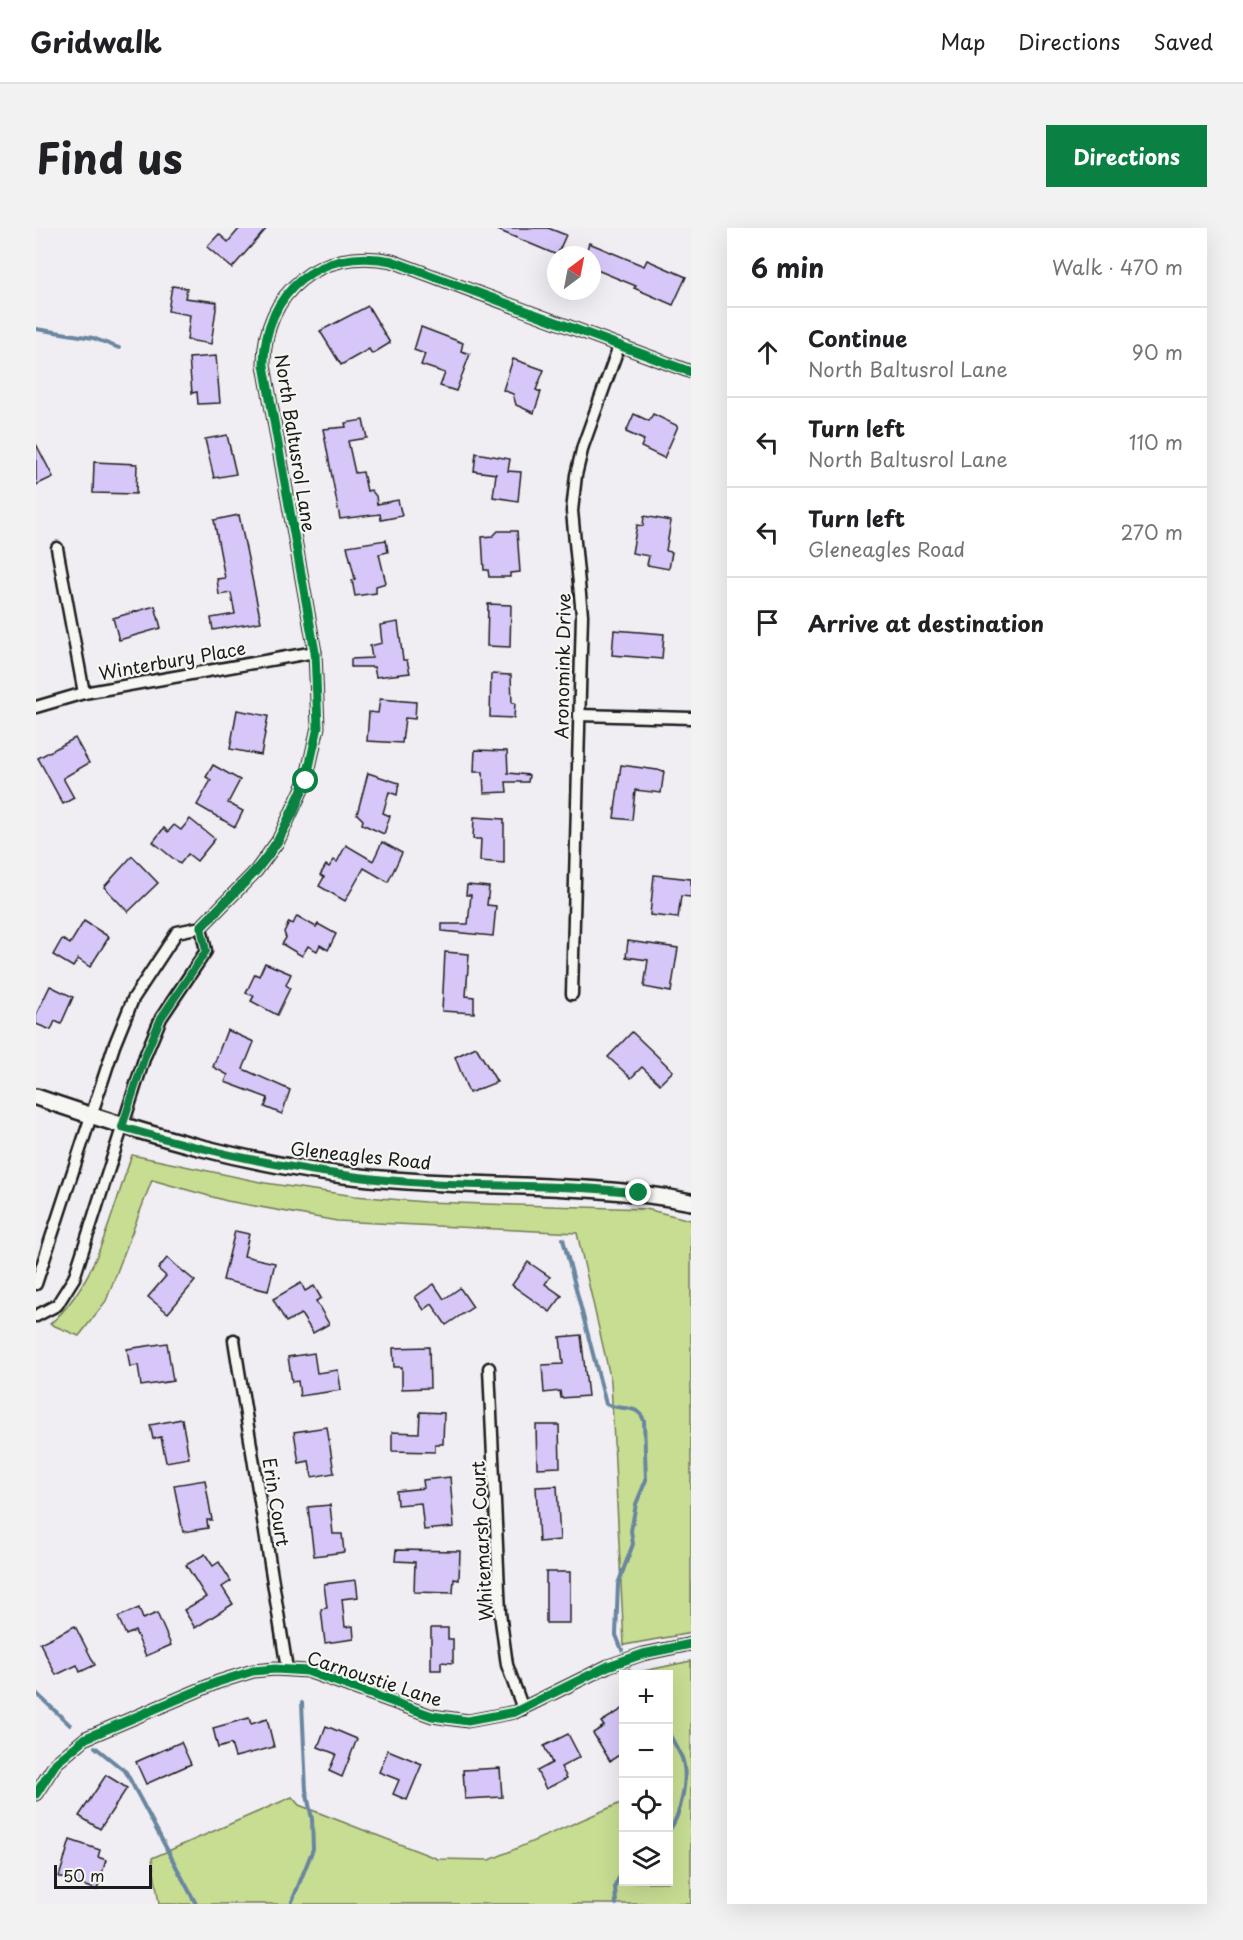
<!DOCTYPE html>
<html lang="en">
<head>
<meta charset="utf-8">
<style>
	:root { --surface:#fff; --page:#f2f2f2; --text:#202124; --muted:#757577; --line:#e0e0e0; --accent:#0b8043 }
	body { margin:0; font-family:"Playpen Sans",sans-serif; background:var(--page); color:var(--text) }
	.controls { position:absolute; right:18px; bottom:18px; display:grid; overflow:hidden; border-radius:0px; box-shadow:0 6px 24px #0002 }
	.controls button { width:54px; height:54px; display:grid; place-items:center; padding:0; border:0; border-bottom:2px solid var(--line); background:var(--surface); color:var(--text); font:30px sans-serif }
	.compass { position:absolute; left:511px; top:18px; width:54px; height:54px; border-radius:50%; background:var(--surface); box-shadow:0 6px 24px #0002; rotate:32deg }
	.scale { position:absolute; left:18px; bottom:15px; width:98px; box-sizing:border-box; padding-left:6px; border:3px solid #1c1c1c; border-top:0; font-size:16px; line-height:21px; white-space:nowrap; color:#1c1c1c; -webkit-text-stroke:4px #f6f6f2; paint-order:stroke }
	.stop { position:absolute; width:18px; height:18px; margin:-14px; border:4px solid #0b8043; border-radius:50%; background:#fff }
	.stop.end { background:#0b8043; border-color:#fff; box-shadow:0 2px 6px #0008 }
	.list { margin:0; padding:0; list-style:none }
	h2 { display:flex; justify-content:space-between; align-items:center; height:78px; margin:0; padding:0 24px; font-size:26px }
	h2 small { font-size:20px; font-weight:400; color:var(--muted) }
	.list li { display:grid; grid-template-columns:39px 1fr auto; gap:18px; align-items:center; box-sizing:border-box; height:90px; padding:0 24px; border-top:2px solid var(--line) }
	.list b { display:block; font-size:22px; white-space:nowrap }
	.list p { margin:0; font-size:20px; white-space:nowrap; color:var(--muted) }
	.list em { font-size:20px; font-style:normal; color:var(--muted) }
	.icon { flex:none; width:33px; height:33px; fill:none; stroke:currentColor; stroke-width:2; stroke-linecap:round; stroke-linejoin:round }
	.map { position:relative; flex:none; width:655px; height:1676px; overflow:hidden; border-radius:0px }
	header { display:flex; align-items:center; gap:36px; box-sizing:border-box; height:84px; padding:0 30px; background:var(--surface); border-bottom:2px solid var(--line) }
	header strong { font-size:28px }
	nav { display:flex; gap:33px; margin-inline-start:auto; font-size:21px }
	.intro { display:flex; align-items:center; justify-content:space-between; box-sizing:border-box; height:144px; padding:0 36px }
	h1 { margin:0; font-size:42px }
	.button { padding:15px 27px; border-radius:0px; background:var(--accent); color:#fff; font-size:21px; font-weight:700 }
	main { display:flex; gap:36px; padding:0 36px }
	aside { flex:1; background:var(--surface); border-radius:0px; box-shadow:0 6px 24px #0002 }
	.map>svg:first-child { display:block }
	.green { fill:#c7dd92; stroke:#727c57; stroke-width:1.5 }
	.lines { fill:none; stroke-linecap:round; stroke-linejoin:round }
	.stream { stroke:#6986a0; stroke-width:4 }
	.building { fill:#d6c7f8; stroke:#1c1c1c; stroke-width:1.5 }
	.street-casing { stroke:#1c1c1c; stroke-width:15 }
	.secondary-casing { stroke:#1c1c1c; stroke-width:20 }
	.street { stroke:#f6f6f2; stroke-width:10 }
	.secondary { stroke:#f6f6f2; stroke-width:15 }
	.cycleway-casing { stroke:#f6f6f2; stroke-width:13 }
	.cycleway { stroke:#00873e; stroke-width:9 }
	.route { stroke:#0b8043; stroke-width:8 }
	.labels { text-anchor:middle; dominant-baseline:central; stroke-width:4.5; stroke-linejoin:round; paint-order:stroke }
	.street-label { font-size:18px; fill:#1c1c1c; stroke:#f6f6f2 }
</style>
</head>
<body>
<header>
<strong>Gridwalk</strong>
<nav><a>Map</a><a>Directions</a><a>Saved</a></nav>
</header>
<div class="intro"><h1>Find us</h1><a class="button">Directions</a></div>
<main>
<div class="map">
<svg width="655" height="1676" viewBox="0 0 655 1676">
	<rect width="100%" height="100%" fill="#f0edf3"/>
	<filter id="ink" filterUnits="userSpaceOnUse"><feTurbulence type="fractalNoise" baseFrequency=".0167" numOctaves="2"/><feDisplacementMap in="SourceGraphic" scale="12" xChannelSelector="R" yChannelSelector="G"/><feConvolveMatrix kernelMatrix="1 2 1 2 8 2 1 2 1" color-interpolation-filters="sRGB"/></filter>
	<g filter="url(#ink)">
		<g class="green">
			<path d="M96,927l133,28 90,13 70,6 221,7 45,11v413l-67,12 -13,-264 -34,-148 -240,-12 -110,-20 -75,-21 -46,121 -27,35 -29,-12c48,-42 61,-111 82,-169z"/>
			<polygon points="655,1433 655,1676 123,1676 116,1630 256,1569 263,1577 402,1631 454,1632 587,1574 588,1654 632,1654 632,1446 594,1446"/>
		</g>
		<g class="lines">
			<g class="stream">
				<polyline points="0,101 57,110 83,120"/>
				<path d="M527,1011l43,165c13,7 33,-1 38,17l2,59 -10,24 -5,27 2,13 -15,40 -2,51 6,15"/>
				<polyline points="593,1442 595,1446"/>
				<polyline points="0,1465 34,1497"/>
				<path d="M632,1504c5,9 10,17 14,26 7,20 -1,58 -14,74"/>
				<polyline points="59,1519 90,1544 160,1676"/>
				<polyline points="255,1676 277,1621 276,1591 270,1562 266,1475"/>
				<polyline points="580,1676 579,1658 588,1640"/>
			</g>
		</g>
		<g class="building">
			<polygon points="204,0 231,0 196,40 171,19 183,6 192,14"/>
			<polygon points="457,0 512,0 530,7 521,27"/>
			<polygon points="553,15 608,38 611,32 650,49 637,77 598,60 600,58 556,40 556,27 549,27"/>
			<polygon points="136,58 151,60 149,70 181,74 175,116 151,112 154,87 132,83"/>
			<polygon points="332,78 354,115 336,126 333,121 305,137 284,103"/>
			<polygon points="385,99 427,115 425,123 434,126 420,163 404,158 409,145 385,137 389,126 378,122"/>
			<polygon points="180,128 184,175 162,176 161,164 156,165 153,130"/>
			<polygon points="477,131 508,142 500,162 505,164 498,185 480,177 477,166 467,162"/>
			<polygon points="598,186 613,193 617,186 642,198 628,230 605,219 608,212 590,204"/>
			<polygon points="327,192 331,210 312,213 319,245 327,244 331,263 335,262 340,268 341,276 362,272 366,288 345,292 344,286 304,291 287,201 310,199 309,195"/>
			<polygon points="191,207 200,246 178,250 169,211"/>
			<polygon points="0,216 17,249 0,257"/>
			<polygon points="440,225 474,231 472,243 485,244 482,273 457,269 460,246 438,243"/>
			<polygon points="58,234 101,236 100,266 57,265"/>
			<polygon points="203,287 225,394 177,402 175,390 199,386 195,365 183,367 181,351 189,350 178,292"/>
			<polygon points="608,288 635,293 630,323 636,324 633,341 611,337 613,328 596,325 601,297 607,298"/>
			<polygon points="462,303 481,303 484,344 474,345 474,349 453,349 452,342 448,342 446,309 457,308"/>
			<polygon points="350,312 352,324 343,326 350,355 340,358 340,365 319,368 316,352 319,351 311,318"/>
			<polygon points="452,376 475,377 474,419 451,418"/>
			<polygon points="119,378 125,400 83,412 77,390"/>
			<polygon points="362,394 367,432 371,432 374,445 340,449 338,439 315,439 315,431 336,430 334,418 346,415 344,397"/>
			<polygon points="578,402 628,406 626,431 576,427"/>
			<polygon points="455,446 475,447 476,475 479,475 478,490 454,489"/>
			<polygon points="344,471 380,474 379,491 369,490 366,515 331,513 333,484 342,485"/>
			<polygon points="201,482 232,488 225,527 194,521"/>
			<polygon points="39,510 53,535 27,550 38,570 27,576 2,530"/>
			<polygon points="439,522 471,523 472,545 493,547 492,554 470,554 471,564 448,565 447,544 438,544"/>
			<polygon points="177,537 204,552 192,575 207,583 199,599 161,577 175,552 170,549"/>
			<polygon points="585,537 628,543 625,565 599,562 596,592 578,590"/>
			<polygon points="332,545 363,555 361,567 353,564 347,585 354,588 348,606 326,596 327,592 321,586"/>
			<polygon points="438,589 468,591 468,635 444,633 445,611 437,611"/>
			<polygon points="154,591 179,611 161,633 152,626 144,636 117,614 128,600 132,604 138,597 145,602"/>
			<polygon points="346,614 366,625 352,654 328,640 309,673 283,658 288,649 284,647 290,637 293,639 298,632 301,634 310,617 337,633"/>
			<polygon points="96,628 122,655 92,684 68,659"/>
			<polygon points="618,647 655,651 655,669 645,668 642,690 614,687"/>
			<polygon points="431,657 453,659 451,677 460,678 457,708 406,703 406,696 432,696 435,667 430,667"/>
			<polygon points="261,688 280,699 282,696 300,706 292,722 284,717 281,723 272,718 266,728 246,716 250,710 248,704 253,694 257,696"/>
			<polygon points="48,693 73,709 54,739 42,731 37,739 17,727 26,711 34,716"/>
			<polygon points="592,713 642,720 635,764 608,759 612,732 590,729"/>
			<polygon points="409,724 433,726 430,768 438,769 438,785 406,783"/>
			<polygon points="229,735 255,746 250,757 254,760 241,787 215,773 218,768 210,765 219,746 223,748"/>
			<polygon points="14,758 37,769 25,796 19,793 15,802 0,796 0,787"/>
			<polygon points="191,802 218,814 207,841 254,862 246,886 229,879 232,870 189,854 192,847 177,839"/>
			<polygon points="596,804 637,843 624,856 606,839 595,850 572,829"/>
			<polygon points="440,819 461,854 433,865 419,829"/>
			<polygon points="199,1003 213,1006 208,1028 239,1035 232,1063 187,1052"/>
			<polygon points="131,1030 159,1053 132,1085 112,1069 130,1048 122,1041"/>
			<polygon points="492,1034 514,1049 509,1056 526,1068 514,1084 476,1057"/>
			<polygon points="265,1055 269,1063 278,1058 285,1070 280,1073 293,1096 277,1105 265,1086 250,1094 237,1071"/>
			<polygon points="398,1056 408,1071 424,1060 437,1079 410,1097 396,1076 388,1082 379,1069"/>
			<polygon points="545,1107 552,1168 525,1170 524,1163 508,1165 506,1137 527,1136 524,1109"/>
			<polygon points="131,1115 137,1153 105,1158 102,1137 94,1139 91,1121"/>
			<polygon points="393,1119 394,1160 366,1161 366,1139 358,1139 357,1120"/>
			<polygon points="278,1125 281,1145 302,1142 305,1162 264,1168 262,1153 256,1154 252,1129"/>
			<polygon points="384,1184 408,1185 407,1216 399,1216 399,1224 356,1223 356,1204 383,1205"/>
			<polygon points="146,1191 153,1230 130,1234 125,1209 117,1211 114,1197"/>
			<polygon points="500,1197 523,1197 524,1239 501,1240"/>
			<polygon points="291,1199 298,1245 276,1249 273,1233 263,1235 258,1204"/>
			<polygon points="414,1249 418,1299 388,1302 385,1275 361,1277 360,1263 388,1260 387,1252"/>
			<polygon points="169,1252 176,1292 171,1292 172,1300 147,1304 138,1257"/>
			<polygon points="521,1258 524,1312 503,1314 500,1259"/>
			<polygon points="294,1277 297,1306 306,1306 308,1324 278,1328 272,1279"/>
			<polygon points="360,1322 424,1323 423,1352 418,1351 417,1365 378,1364 379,1334 359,1333"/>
			<polygon points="169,1326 177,1338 183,1334 195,1353 186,1359 197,1376 159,1400 148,1382 170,1369 150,1337"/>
			<rect x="510" y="1344" width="24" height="51"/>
			<polygon points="320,1352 322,1369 306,1371 309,1399 317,1398 318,1411 289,1415 285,1381 291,1380 288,1356"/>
			<polygon points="103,1380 107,1391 121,1385 135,1417 110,1428 99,1403 90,1407 82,1389"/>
			<polygon points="39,1398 59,1437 44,1444 41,1437 20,1447 4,1415"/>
			<polygon points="395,1400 412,1400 412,1411 417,1411 417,1435 405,1434 405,1442 395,1442"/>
			<polygon points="588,1480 588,1524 574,1533 557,1505 568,1498 565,1494"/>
			<polygon points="213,1490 215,1496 231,1491 238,1519 199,1529 195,1516 182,1520 177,1500"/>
			<polygon points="290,1498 321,1511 306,1549 293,1543 300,1526 282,1519"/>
			<polygon points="532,1506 544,1529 525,1539 531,1550 510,1561 501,1543 516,1535 508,1518"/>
			<polygon points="145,1514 155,1536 110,1556 100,1534"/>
			<polygon points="352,1522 386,1536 371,1572 357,1566 363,1552 343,1544"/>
			<polygon points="464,1540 466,1569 429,1571 427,1542"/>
			<polygon points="70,1547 91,1560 64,1601 43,1588"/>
			<polygon points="34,1612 64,1622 62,1629 70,1632 61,1662 23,1649"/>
		</g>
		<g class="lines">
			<g class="street-casing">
				<g id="street">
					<polyline points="21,320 48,465"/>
					<polyline points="0,479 48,465 279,424"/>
					<polyline points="543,487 655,490"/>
					<path d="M165,699l55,-56 22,-30 28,-60 12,-54 -3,-75 -51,-287c-1,-73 57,-119 128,-104l299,111"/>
					<polyline points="536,766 546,387 536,283 540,247 547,218 583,118"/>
					<polyline points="0,1056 78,818 97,771 141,704 165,699"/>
					<polyline points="0,1088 21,1077 38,1050 109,828 125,790 170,723 165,699"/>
					<polyline points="198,1112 251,1441"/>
					<polyline points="453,1140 464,1385 471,1437 487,1481"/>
					<polyline points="0,1566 20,1535 50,1510 182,1454 217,1443 239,1441 271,1443 396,1488 432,1493 479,1484 572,1438 607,1426 655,1416"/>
				</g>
			</g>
			<g class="secondary-casing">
				<path id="secondary" d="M0,869c110,38 218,70 334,81 107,11 215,3 321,24"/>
			</g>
			<use href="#street" class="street"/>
			<use href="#secondary" class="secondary"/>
			<g class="cycleway-casing">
				<g id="cycleway">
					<path d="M165,699l55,-56 22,-30 28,-60 12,-54 -3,-75 -51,-287c-1,-73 57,-119 128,-104l299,111"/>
					<polyline points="0,1566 20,1535 50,1510 182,1454 217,1443 239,1441 271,1443 396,1488 432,1493 479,1484 572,1438 607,1426 655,1416"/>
				</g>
			</g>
			<use href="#cycleway" class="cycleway"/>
		</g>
	</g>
	<g class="lines" filter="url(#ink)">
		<path class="route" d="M270,553l-12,32 -26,43 -67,71 5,24 -45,67 -16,38 -23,71c100,29 199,50 303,56 71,4 143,1 214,10"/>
	</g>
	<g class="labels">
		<g class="street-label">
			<text transform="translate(260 215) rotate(81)">North Baltusrol Lane</text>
			<text transform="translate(136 432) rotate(-10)">Winterbury Place</text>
			<text transform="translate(526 438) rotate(-89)">Aronomink Drive</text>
			<text transform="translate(325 927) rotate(6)">Gleneagles Road</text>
			<text transform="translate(241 1274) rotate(81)">Erin Court</text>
			<text transform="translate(445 1313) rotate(-93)">Whitemarsh Court</text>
			<text transform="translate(339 1450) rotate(18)">Carnoustie Lane</text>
		</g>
	</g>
</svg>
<div class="controls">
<button>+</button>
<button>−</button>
<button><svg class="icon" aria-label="locate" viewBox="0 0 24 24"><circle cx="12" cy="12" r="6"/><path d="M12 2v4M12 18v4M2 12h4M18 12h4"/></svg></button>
<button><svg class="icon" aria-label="layers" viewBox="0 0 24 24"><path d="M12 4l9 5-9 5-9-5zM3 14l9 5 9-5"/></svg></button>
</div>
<svg class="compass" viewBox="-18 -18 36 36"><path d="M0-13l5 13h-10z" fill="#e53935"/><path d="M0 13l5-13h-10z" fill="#757577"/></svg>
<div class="scale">50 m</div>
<div class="stop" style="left:270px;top:553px"></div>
<div class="stop end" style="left:603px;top:965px"></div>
</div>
<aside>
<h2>6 min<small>Walk · 470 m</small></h2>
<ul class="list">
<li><svg class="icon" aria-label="ahead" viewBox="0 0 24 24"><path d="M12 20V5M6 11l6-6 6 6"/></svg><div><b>Continue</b><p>North Baltusrol Lane</p></div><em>90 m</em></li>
<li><svg class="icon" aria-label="left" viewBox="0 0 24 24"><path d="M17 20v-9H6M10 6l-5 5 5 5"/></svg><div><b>Turn left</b><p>North Baltusrol Lane</p></div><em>110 m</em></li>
<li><svg class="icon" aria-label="left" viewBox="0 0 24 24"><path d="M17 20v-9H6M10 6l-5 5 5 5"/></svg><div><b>Turn left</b><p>Gleneagles Road</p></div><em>270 m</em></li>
<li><svg class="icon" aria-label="arrive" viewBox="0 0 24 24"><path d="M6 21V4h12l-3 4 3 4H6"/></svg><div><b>Arrive at destination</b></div></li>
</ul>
</aside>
</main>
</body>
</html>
